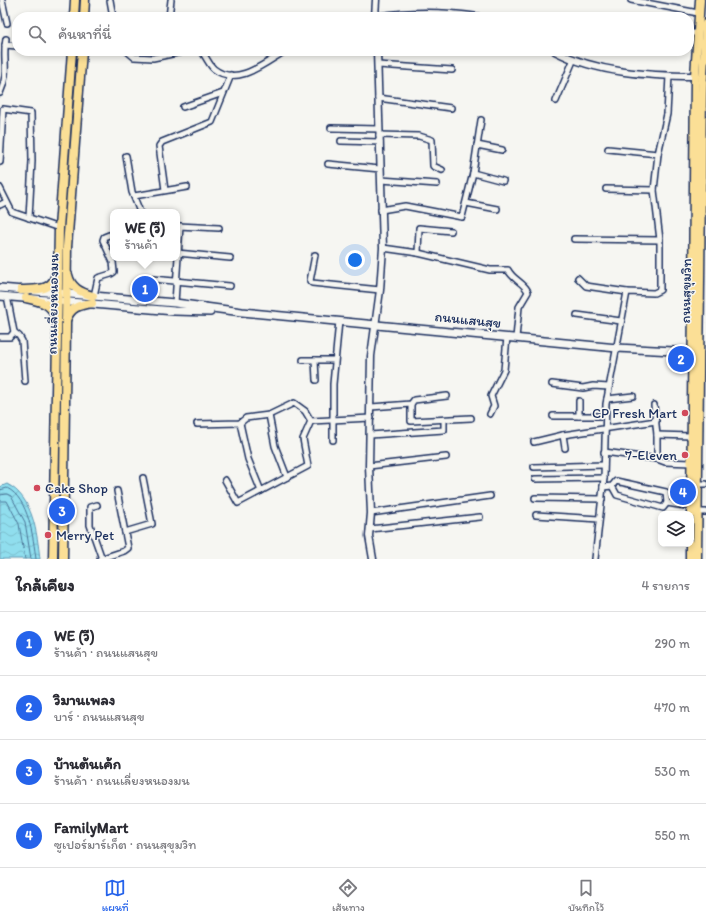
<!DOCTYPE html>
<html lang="th">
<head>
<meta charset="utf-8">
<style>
	:root { --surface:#fff; --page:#f7f7f7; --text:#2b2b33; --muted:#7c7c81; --line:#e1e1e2; --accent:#2563eb }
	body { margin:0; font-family:Itim,"Playpen Sans Thai",sans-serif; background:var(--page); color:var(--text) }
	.controls { position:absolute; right:12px; bottom:12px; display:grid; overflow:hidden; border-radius:8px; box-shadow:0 2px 6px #0003 }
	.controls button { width:36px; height:36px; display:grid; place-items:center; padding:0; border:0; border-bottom:1px solid var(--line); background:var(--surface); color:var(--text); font:20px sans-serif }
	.you { position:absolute; left:355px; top:260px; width:14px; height:14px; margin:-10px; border:3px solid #fff; border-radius:50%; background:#1a73e8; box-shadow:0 0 0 6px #1a73e833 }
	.badge { display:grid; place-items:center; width:26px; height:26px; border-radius:50%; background:var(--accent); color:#fff; font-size:13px; font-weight:700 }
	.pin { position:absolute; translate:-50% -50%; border:2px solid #fff; box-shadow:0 1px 4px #0006 }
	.popup { position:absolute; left:110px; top:209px; width:70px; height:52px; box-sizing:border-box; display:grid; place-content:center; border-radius:8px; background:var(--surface); filter:drop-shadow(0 1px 3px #0005); font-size:13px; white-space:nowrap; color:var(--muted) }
	.popup b { font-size:15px; color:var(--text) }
	.popup::after { content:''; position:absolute; left:50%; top:100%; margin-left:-8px; border:8px solid transparent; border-top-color:var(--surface) }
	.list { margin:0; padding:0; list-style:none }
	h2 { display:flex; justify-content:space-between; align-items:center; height:52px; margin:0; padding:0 16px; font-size:17px }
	h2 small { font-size:13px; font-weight:400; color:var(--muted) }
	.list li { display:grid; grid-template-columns:26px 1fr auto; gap:12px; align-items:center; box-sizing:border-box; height:64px; padding:0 16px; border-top:1px solid var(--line) }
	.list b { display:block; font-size:15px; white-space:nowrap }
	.list p { margin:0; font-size:13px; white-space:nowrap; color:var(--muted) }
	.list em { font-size:13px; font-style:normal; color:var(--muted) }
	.icon { flex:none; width:22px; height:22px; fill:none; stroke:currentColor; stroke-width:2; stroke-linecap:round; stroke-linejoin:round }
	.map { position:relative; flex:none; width:706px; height:559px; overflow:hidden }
	.search { position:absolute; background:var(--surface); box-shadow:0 2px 6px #0003; left:12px; right:12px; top:12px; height:44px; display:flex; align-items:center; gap:10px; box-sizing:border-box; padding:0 14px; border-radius:16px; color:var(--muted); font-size:15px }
	.sheet { height:308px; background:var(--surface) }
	nav { display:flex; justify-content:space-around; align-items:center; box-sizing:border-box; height:56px; border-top:1px solid var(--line); background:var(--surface); font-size:11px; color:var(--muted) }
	nav a { display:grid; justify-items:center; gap:2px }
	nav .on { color:var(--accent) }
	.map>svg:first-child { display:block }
	.water { fill:url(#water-waves); stroke:#6198b4 }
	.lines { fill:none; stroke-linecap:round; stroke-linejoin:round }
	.shore { stroke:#4a7598; stroke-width:1 }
	.minor-casing { stroke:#1b2f5e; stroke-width:8 }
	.tertiary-casing { stroke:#1b2f5e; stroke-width:9 }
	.secondary-casing { stroke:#1b2f5e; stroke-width:10 }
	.primary-casing { stroke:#1b2f5e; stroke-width:11 }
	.trunk-casing { stroke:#1b2f5e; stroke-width:11 }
	.minor { stroke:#f6f6f2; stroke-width:5 }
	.tertiary { stroke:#f6f6f2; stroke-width:6 }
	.secondary { stroke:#f6f6f2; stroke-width:7 }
	.primary { stroke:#fbdf96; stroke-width:8 }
	.trunk { stroke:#fbdf96; stroke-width:8 }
	.poi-dot { fill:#d1495b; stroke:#f6f6f2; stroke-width:1.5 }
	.labels { text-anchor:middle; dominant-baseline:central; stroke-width:3; stroke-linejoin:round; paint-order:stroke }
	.street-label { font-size:14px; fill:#1b2f5e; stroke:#f6f6f2 }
	.poi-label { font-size:14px; fill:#1b2f5e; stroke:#f6f6f2; text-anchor:end }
</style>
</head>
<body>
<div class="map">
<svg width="706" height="559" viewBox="0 0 706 559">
	<defs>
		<pattern id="water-waves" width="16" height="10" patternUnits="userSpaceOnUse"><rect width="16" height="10" fill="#90deee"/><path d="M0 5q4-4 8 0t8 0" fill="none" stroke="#7cbfce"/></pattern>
	</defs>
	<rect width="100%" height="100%" fill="#f6f6f2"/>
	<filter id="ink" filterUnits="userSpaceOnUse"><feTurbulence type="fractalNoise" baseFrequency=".025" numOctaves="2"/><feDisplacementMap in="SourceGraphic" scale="8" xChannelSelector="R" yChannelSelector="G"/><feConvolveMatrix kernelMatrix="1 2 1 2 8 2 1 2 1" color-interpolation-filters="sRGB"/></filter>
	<g filter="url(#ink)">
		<path class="water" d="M7,484c26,13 30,49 33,75h-40v-72z"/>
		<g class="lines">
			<g class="shore">
				<path d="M0,490l7,-2c22,11 26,49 29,71"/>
				<polyline points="0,495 7,494 11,496 25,522 31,559"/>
				<polyline points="0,501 7,501 19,524 25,559"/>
			</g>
			<g class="minor-casing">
				<g id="minor">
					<polyline points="2,0 7,23"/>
					<polyline points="110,0 113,17"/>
					<polyline points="631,0 698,13"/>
					<polyline points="169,17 171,0"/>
					<polyline points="689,33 696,33"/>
					<polyline points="5,45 17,46"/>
					<polyline points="127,51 134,57 153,58 186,51"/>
					<path d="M201,51c5,5 8,14 13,18 23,18 51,-6 71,-18"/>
					<polyline points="378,65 452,70"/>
					<path d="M0,93c10,-21 2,-33 6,-54"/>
					<polyline points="378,98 451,108"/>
					<polyline points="556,101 573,61"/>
					<polyline points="183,107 223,93"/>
					<polyline points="331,128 379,129"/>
					<polyline points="379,135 419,136 432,140 433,166 442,170"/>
					<polyline points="341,141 380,142"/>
					<polyline points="477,145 502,150"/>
					<polyline points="608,149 658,154"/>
					<polyline points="126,156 132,192 140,212"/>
					<polyline points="0,162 3,109 31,113 32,161 29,218"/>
					<polyline points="328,164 380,169"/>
					<polyline points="473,173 503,181"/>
					<polyline points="381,180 437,184"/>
					<polyline points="0,188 12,212 59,228"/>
					<polyline points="606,189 654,190"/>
					<polyline points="165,190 159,146 162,142 212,122 231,75"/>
					<polyline points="134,196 187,187"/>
					<polyline points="466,203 497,209"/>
					<polyline points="0,205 6,202"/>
					<polyline points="381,210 405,206 462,217 473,173 481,120"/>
					<polyline points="178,226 219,228"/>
					<polyline points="574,239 660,240"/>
					<path d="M383,248l35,5 72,17h18c5,10 17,13 20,22l-9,15 -3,31"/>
					<polyline points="177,253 230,258"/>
					<polyline points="418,253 419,228 451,231"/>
					<polyline points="315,255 310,281 312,283 380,290"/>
					<polyline points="578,278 586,286 627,292"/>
					<polyline points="152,279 230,286"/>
					<polyline points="94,296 98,278 111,274 114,272 113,262 103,240 104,237 109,235"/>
					<polyline points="175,303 180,226"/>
					<polyline points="577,315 621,321"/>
					<polyline points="14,332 19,336 22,341 25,381"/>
					<polyline points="0,337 10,337 14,332 7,296"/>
					<polyline points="303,360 334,360"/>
					<polyline points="315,360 316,380"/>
					<polyline points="552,384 583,388 593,386 609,387"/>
					<polyline points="607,399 633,396"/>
					<polyline points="411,404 411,421 471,418"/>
					<polyline points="654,405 657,435 657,459"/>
					<polyline points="371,407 411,404 414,400 447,396"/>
					<polyline points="490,414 494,406 491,396 504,370 507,337"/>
					<polyline points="269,415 275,446 287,477"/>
					<polyline points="553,416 604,416"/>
					<polyline points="579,416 579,401"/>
					<polyline points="240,423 248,459 261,491"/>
					<polyline points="197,424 240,423 246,418 269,415 294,403 305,411 311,421 371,418"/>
					<polyline points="370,435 444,430 444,420"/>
					<polyline points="657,435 691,436"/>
					<polyline points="333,440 333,384 339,321"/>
					<polyline points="534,442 563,435"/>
					<polyline points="565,448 563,435 656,421"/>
					<polyline points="604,452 657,459 665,462 691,463"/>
					<polyline points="369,466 446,457"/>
					<polyline points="534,467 604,465"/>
					<polyline points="535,479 604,478"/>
					<polyline points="225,480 238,503 308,466 303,439 311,421"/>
					<polyline points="697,484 706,484"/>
					<polyline points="603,487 612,486 617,495 663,508 667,503 666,492 616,481 612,486"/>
					<polyline points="535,498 602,499"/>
					<polyline points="667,503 691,507"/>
					<polyline points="97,505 90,507 90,525 102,559"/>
					<polyline points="697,512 706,512"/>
					<polyline points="371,513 490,496"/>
					<polyline points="536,515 599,519"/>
					<polyline points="370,529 480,517"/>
					<polyline points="125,532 152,524 143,478"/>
					<polyline points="100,559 124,551 128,548 117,491"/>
					<polyline points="595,559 604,478 606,404 627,292 654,293 660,290 660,240 654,190 658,154 667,114 669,76"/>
				</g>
			</g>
			<g class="tertiary-casing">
				<g id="tertiary">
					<polyline points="375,17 376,0"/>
					<path d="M377,17c35,-6 67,-5 101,0"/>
					<path d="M555,51c42,22 93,25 140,25"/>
					<polyline points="373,559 369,536 371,513 369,466 371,356 380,290 383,248 377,51"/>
				</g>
			</g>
			<g class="secondary-casing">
				<g id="secondary">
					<polyline points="0,288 175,303 242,312 617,348 692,352"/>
					<polyline points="0,296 174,311 210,312"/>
				</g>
			</g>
			<g class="primary-casing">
				<g id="primary">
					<polyline points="691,514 695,76 700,0"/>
					<polyline points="690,559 690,544"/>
					<polyline points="697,559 702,94 706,24"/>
				</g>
			</g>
			<g class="trunk-casing">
				<g id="trunk">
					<polyline points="74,17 75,0"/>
					<polyline points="84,17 85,0"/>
					<path d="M68,275c3,13 12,17 25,21"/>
					<path d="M21,290c15,-1 31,2 35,-16"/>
					<path d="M26,298c13,3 26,5 29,19"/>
					<path d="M66,320c5,-13 13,-15 26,-17"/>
					<polyline points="53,559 59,228 72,51"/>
					<polyline points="63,559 67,247 82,51"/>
				</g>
			</g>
			<use href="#minor" class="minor"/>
			<use href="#tertiary" class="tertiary"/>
			<use href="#secondary" class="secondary"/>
			<use href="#primary" class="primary"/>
			<use href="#trunk" class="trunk"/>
		</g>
	</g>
	<g class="poi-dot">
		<circle cx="685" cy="413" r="4"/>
		<circle cx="685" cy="455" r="4"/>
		<circle cx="37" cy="488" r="4"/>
		<circle cx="48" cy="535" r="4"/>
	</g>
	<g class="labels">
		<g class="street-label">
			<text transform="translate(686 291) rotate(-89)">ถนนสุขุมวิท</text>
			<text transform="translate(53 304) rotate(-89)">ถนนเลี่ยงหนองมน</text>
			<text transform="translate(468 320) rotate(6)">ถนนแสนสุข</text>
		</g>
		<g class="poi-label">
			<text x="677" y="413">CP Fresh Mart</text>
			<text x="677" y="455">7-Eleven</text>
			<text x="45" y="488" text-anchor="start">Cake Shop</text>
			<text x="56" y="535" text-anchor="start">Merry Pet</text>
		</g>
	</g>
</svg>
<div class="controls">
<button><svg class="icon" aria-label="layers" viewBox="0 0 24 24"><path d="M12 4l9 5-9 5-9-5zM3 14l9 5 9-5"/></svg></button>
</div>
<div class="you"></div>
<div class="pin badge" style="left:145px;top:289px">1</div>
<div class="popup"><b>WE (วี)</b>ร้านค้า</div>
<div class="pin badge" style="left:681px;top:359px">2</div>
<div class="pin badge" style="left:62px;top:511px">3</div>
<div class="pin badge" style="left:683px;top:492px">4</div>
<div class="search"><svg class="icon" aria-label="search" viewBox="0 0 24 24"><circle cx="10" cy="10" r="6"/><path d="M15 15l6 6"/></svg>ค้นหาที่นี่</div>
</div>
<section class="sheet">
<h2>ใกล้เคียง<small>4 รายการ</small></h2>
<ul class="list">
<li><span class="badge">1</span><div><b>WE (วี)</b><p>ร้านค้า · ถนนแสนสุข</p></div><em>290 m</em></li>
<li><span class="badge">2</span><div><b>วิมานเพลง</b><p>บาร์ · ถนนแสนสุข</p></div><em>470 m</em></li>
<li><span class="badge">3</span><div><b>บ้านต้นเค้ก</b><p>ร้านค้า · ถนนเลี่ยงหนองมน</p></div><em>530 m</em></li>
<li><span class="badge">4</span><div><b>FamilyMart</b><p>ซูเปอร์มาร์เก็ต · ถนนสุขุมวิท</p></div><em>550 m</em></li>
</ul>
</section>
<nav>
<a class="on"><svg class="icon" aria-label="map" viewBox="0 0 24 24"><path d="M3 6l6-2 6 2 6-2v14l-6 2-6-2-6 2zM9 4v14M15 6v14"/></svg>แผนที่</a>
<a><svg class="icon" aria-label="directions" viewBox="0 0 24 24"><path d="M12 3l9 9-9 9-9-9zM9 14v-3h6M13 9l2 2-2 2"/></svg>เส้นทาง</a>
<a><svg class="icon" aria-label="saved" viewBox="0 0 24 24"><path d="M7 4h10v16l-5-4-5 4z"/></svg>บันทึกไว้</a>
</nav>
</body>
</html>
